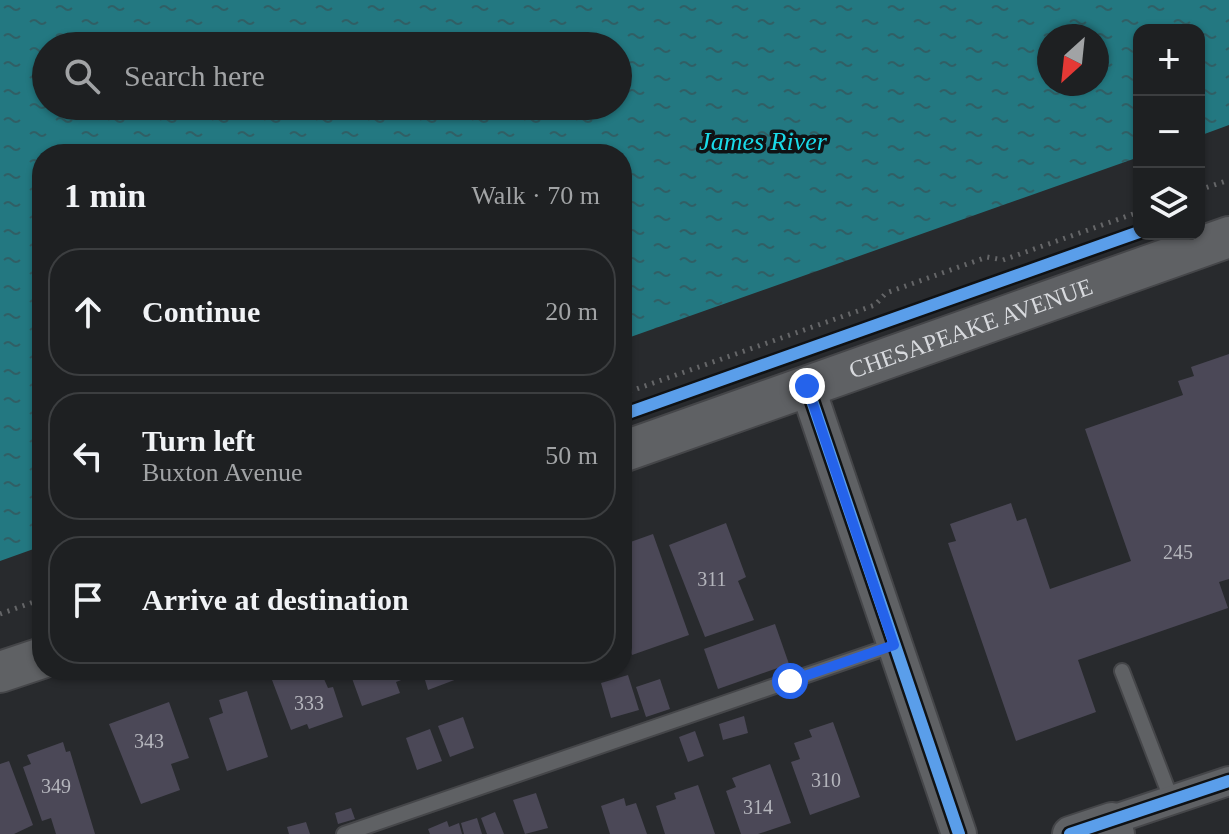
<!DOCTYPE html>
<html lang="en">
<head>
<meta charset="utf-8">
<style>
	:root { --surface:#1e2022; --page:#2b2d2f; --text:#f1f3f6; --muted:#a1a3a5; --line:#3c3e40 }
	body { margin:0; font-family:Georgia,serif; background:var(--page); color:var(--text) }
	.controls { position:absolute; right:24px; top:24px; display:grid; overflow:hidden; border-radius:16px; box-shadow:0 2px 6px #0004 }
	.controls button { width:72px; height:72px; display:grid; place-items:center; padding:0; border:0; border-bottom:2px solid var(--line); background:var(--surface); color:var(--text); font:40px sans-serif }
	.compass { position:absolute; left:1037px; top:24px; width:72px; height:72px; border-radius:50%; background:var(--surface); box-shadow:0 2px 6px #0004; rotate:207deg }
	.stop { position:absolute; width:24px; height:24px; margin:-18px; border:6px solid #2563eb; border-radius:50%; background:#fff }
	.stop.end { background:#2563eb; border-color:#fff; box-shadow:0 2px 8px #0008 }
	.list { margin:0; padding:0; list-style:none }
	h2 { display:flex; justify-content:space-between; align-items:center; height:104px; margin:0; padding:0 32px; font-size:34px }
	h2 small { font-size:26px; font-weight:400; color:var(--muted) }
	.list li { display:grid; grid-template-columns:52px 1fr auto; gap:24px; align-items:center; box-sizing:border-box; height:128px; margin:0 16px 16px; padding:0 16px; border:2px solid var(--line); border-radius:32px }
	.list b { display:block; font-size:30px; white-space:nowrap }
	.list p { margin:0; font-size:26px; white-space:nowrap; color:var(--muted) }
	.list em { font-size:26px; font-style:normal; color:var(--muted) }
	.icon { flex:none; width:44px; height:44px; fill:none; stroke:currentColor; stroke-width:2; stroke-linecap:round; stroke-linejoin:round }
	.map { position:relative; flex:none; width:1229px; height:834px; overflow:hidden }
	.search { position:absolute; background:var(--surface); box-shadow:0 2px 6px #0004; left:32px; top:32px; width:600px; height:88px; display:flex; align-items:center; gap:20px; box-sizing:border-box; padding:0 28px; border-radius:44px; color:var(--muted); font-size:30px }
	.panel { position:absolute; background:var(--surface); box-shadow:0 2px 6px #0004; left:32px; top:144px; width:600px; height:536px; border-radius:32px }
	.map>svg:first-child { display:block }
	.water { fill:url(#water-ripples); fill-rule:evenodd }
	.building { fill:#4b4857 }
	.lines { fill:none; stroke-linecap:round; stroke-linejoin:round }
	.service-casing { stroke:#454649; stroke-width:18 }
	.minor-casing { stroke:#454649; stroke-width:32 }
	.tertiary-casing { stroke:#454649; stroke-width:38 }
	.secondary-casing { stroke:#454649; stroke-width:44 }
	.path { stroke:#656668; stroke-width:5; stroke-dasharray:2 6; stroke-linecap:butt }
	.service { stroke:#5f6164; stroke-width:14 }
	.minor { stroke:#5f6164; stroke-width:28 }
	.tertiary { stroke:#5f6164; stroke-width:34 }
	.secondary { stroke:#5f6164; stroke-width:40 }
	.cycleway-casing { stroke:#101214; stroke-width:17 }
	.cycleway { stroke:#5a9eea; stroke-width:12 }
	.route { stroke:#2563eb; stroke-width:10 }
	.labels { text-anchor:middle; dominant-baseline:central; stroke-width:7; stroke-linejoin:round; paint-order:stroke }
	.number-label { font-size:20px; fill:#b4b5bc }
	.street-label { font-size:24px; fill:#d7d9dd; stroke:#101214 }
	.water-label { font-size:26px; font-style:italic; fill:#1adae9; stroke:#101214 }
</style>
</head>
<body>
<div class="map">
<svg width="1229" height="834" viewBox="0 0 1229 834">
	<defs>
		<pattern id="water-ripples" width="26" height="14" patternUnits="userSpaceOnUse" patternTransform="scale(2)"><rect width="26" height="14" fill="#237881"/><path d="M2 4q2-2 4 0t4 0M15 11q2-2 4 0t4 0" fill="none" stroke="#305f65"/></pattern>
	</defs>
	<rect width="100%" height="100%" fill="#282a2d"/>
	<path class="water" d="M0,0h1229v125l-30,11v-106h-60v127l-517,183v-186h-580v392l-42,15zM1049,36h48v48h-48zM46,46h572v60h-572z"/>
	<g class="building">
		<polygon points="1229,354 1229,579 1219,582 1228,608 1078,660 1096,712 1016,741 948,543 956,541 950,524 1011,503 1017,521 1026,518 1050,589 1131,561 1085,429 1183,395 1178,381 1194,376 1191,367"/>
		<polygon points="726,523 746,577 738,581 754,620 705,637 669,545"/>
		<polygon points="653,534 689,635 632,655 622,629 622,545"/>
		<polygon points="775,624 789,664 718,689 704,649"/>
		<polygon points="297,670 320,670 328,688 333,687 343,717 309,729 307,724 291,730 272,680"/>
		<polygon points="349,670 406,670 409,677 396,682 400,693 362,706"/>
		<polygon points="422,670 462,670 465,676 428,690"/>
		<polygon points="628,675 639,710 611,718 601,683"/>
		<polygon points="660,679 670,709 646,717 636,687"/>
		<polygon points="247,691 268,757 227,771 209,718 223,713 219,700"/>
		<polygon points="169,702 189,758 171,764 180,790 141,804 109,724"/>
		<polygon points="744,716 748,733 723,740 719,724"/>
		<polygon points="463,717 474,748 450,757 438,726"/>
		<polygon points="833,722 860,797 810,815 791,762 800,759 794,743 812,737 809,730"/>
		<polygon points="430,729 442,761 417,770 406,738"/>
		<polygon points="695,731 704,756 688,762 679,737"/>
		<polygon points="63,742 66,752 70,751 95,834 56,834 51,818 42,821 23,767 31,764 27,755"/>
		<polygon points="9,761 33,825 14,834 0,834 0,764"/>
		<polygon points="770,764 791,823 758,834 741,834 726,791 736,787 732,778"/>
		<polygon points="698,785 715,834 665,834 656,806 676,799 674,793"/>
		<polygon points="536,793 548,828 525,834 513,800"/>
		<polygon points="624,798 626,806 636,803 647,834 610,834 601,806"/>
		<polygon points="351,808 355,819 338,824 335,813"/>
		<polygon points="495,812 504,834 487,834 481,818"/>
		<polygon points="477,818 482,834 464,834 461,823"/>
		<polygon points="447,821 449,827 459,823 462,834 430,834 428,829"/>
		<polygon points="306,822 310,834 289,834 287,827"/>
	</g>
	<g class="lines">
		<g class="service-casing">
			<g id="service">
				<polyline points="1122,671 1172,801"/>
				<polyline points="344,834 894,645"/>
			</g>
		</g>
		<g class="minor-casing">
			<polyline id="minor" points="1112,820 1229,781"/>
		</g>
		<g class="tertiary-casing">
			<g id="tertiary">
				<polyline points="807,386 959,834"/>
				<polyline points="1070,834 1112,820 1117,834"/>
			</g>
		</g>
		<g class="secondary-casing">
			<g id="secondary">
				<path id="s1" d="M622,452l607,-215"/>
				<polyline points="0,672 42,658"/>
			</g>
		</g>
		<g class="path">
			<polyline points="1199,190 1229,180"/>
			<polyline points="622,394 875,305 886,293 987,257 1003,260 1139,212"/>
			<polyline points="0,614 42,599"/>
		</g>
		<use href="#service" class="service"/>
		<use href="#minor" class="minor"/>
		<use href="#tertiary" class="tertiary"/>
		<use href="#secondary" class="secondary"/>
		<g class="cycleway-casing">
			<g id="cycleway">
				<polyline points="807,386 959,834"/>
				<polyline points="622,415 1139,232"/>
				<polyline points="1070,834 1229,781"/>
			</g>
		</g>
		<use href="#cycleway" class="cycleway"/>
	</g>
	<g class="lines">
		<polyline class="route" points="790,681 894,645 807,386"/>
	</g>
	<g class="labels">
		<g class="number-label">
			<text x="1178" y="552">245</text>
			<text x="712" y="579">311</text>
			<text x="309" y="703">333</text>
			<text x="149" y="741">343</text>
			<text x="826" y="780">310</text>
			<text x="56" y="786">349</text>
			<text x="758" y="807">314</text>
		</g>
		<g class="street-label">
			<text stroke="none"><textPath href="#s1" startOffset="370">CHESAPEAKE AVENUE</textPath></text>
		</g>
		<g class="water-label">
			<text x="763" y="141">James River</text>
		</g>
	</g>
</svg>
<div class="controls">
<button>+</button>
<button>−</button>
<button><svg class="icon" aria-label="layers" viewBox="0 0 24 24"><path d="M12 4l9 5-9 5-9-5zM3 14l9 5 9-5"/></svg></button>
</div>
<svg class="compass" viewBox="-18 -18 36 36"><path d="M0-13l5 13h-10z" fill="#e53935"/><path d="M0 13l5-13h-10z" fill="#a1a3a5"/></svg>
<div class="stop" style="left:790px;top:681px"></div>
<div class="stop end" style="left:807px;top:386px"></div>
<div class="search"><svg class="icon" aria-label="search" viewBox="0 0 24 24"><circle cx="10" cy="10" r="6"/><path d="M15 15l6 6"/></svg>Search here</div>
<section class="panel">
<h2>1 min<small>Walk · 70 m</small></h2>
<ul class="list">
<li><svg class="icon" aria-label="ahead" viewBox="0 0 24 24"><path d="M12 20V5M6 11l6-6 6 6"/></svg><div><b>Continue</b></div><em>20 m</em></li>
<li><svg class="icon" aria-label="left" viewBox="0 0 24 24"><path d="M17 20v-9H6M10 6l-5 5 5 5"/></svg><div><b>Turn left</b><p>Buxton Avenue</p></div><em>50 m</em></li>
<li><svg class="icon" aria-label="arrive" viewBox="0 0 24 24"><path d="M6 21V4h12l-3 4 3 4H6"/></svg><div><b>Arrive at destination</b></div></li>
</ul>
</section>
</div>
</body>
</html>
